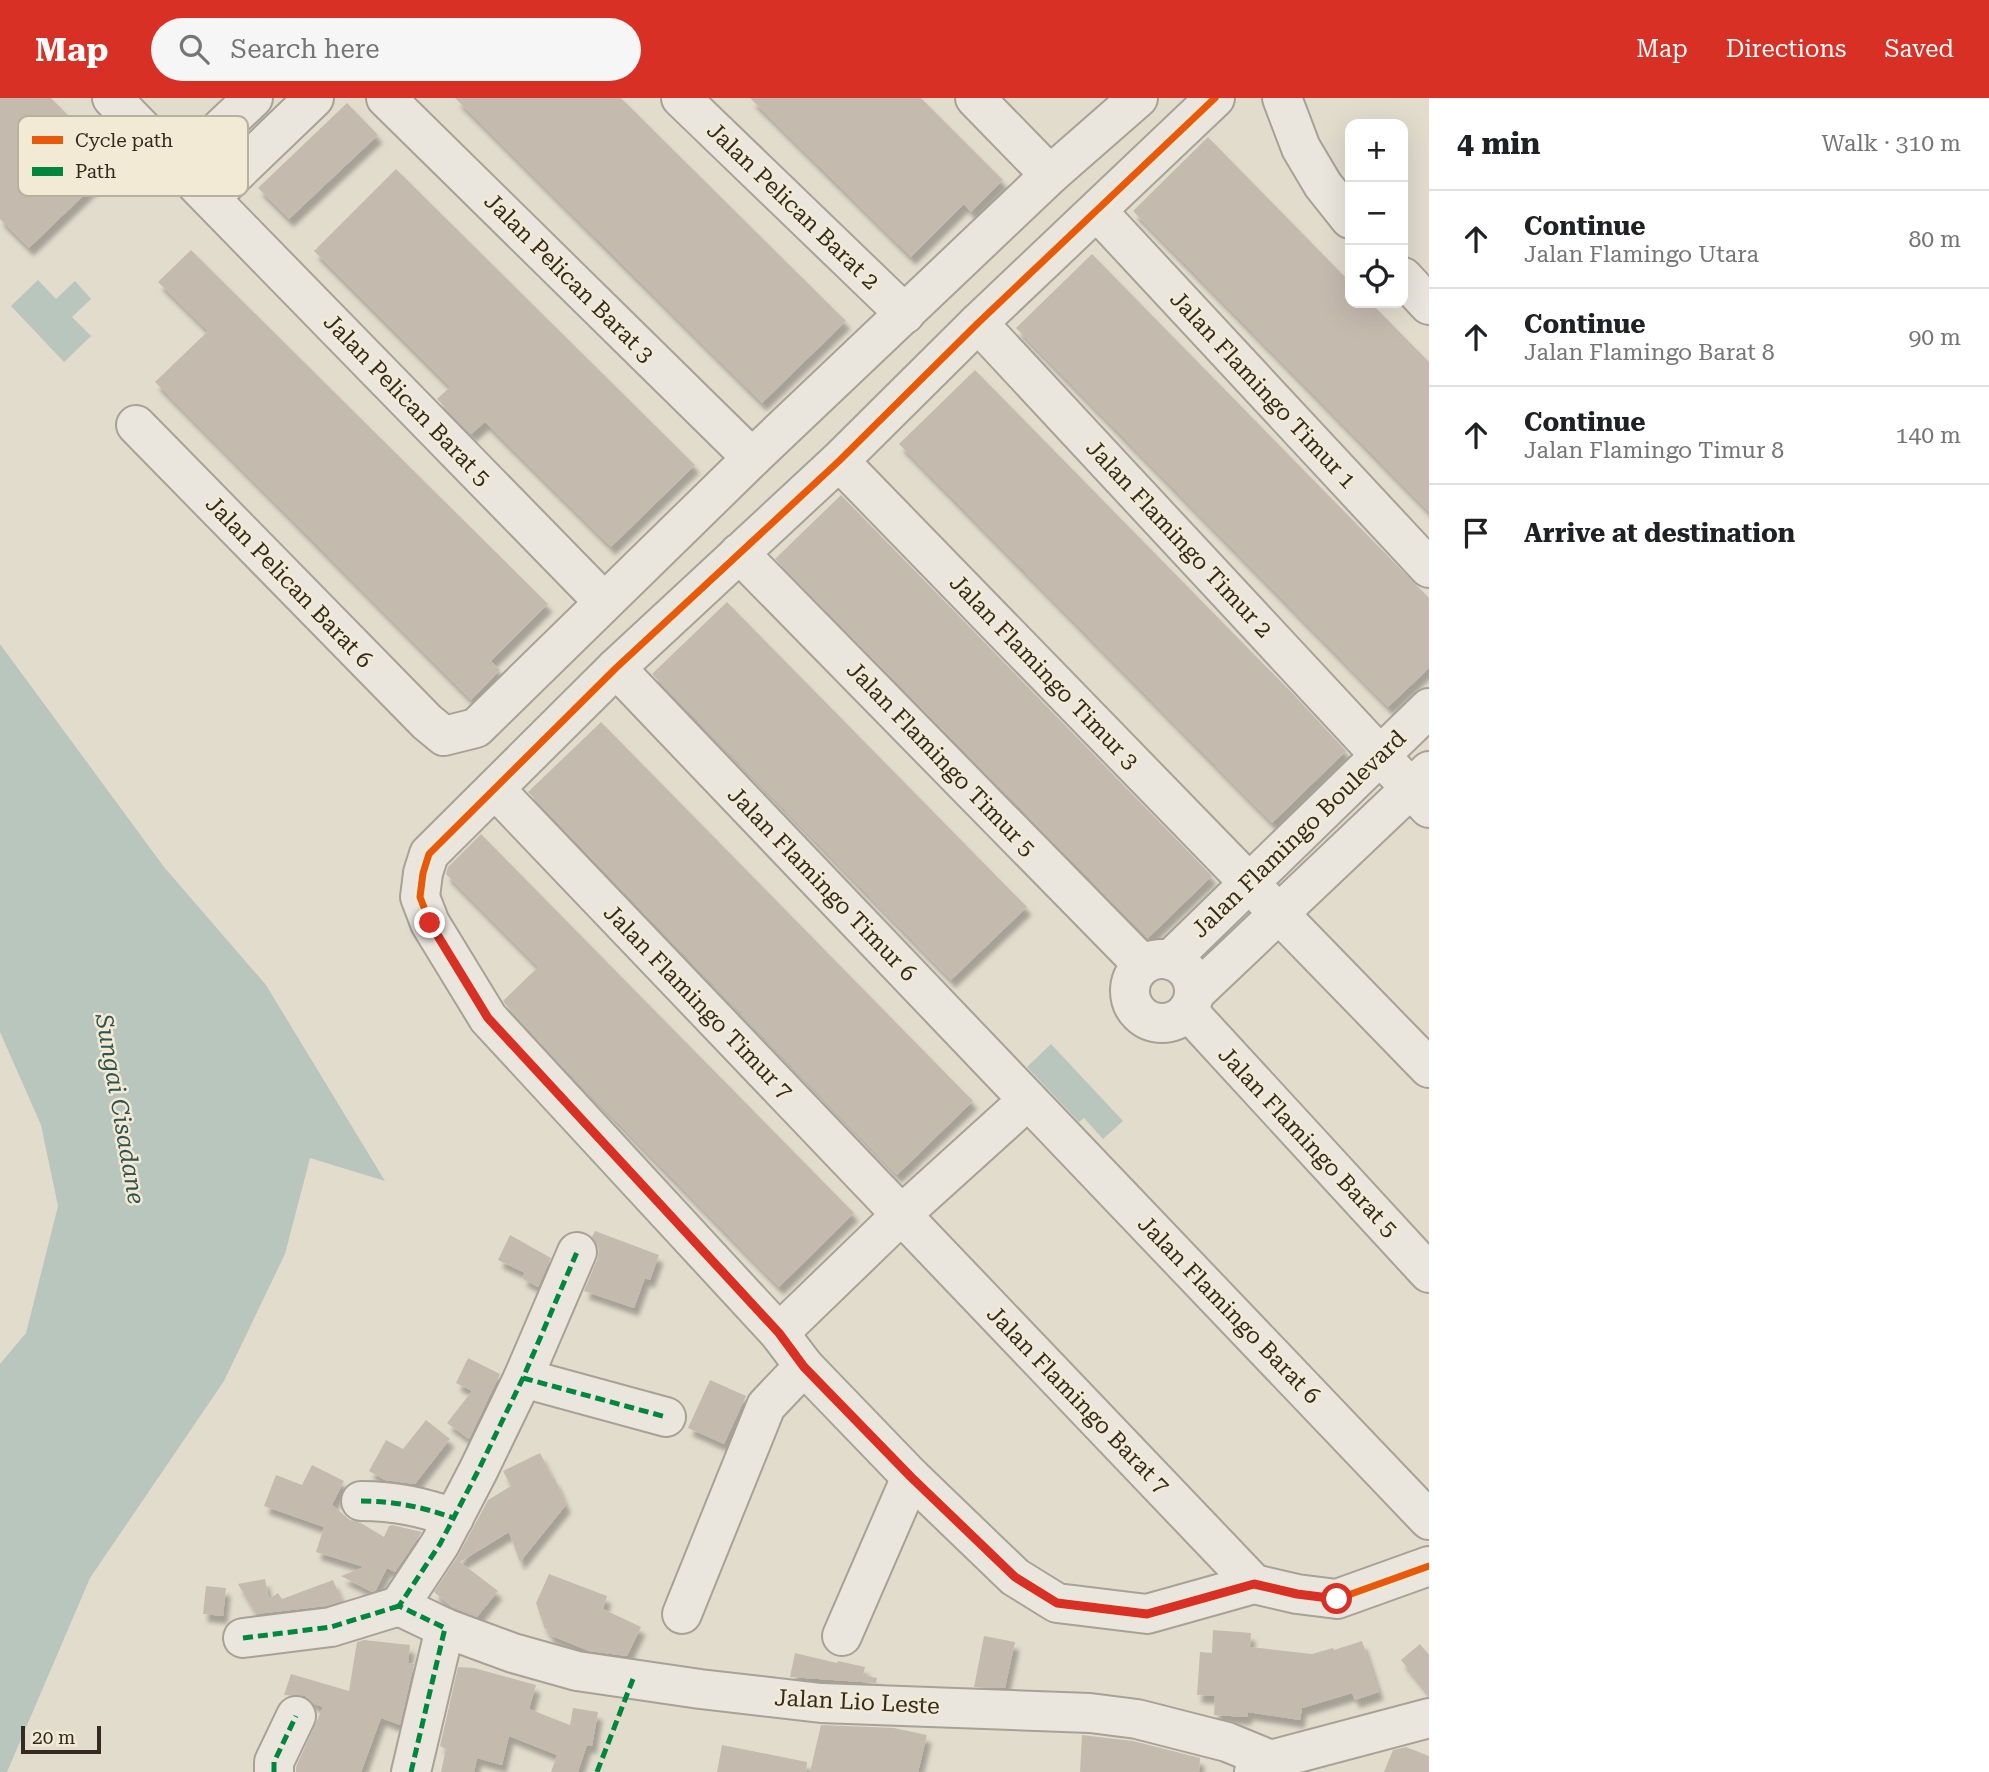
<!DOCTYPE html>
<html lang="en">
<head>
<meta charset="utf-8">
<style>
	:root { --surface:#fff; --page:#f6f6f6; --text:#202124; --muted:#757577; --line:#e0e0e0; --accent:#d93025 }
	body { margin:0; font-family:"Roboto Serif",serif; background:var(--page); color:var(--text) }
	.controls { position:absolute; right:21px; top:21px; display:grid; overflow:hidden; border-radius:14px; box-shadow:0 7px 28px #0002 }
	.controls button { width:63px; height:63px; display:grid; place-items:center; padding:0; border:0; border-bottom:2px solid var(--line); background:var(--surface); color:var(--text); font:35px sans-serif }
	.scale { position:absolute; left:21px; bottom:18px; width:80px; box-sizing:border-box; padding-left:7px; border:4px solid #342a1f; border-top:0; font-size:19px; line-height:24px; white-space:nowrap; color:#342a1f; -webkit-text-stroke:5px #f2ead4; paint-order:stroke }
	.stop { position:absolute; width:21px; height:21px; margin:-16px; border:5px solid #d93025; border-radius:50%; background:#fff }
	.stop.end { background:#d93025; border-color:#fff; box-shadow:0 2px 7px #0008 }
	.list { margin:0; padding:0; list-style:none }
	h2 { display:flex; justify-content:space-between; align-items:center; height:91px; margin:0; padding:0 28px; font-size:30px }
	h2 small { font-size:23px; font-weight:400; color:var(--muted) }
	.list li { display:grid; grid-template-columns:46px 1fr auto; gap:21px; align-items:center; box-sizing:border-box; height:98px; padding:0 28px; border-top:2px solid var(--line) }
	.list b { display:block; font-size:26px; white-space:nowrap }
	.list p { margin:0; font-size:23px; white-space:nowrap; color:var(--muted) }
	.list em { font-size:23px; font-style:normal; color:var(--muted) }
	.icon { flex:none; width:38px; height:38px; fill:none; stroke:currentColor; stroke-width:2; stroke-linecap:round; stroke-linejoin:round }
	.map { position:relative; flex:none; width:1429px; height:1674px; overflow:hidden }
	header { display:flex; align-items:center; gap:42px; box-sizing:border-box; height:98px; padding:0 35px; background:var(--accent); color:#fff }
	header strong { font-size:33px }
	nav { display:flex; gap:38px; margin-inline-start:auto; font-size:24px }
	.search { width:490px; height:63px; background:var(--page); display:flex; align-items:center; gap:18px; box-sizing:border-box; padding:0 24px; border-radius:38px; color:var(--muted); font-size:26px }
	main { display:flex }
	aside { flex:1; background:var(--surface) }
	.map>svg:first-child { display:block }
	.water { fill:#b8c6be }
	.building { fill:#c5baae; filter:url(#shadow) }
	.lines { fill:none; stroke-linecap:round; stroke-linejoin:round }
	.minor-casing { stroke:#a7a196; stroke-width:42 }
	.minor { stroke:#eae6de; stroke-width:38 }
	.quiet { stroke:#00873e; stroke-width:5; stroke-dasharray:10 5; stroke-linecap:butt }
	.cycleway-casing { stroke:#f2ead4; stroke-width:11 }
	.cycleway { stroke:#e8590c; stroke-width:7 }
	.route { stroke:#d93025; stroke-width:9 }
	.labels { text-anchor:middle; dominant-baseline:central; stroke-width:5; stroke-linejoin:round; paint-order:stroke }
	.street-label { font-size:23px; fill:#342a1f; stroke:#f2ead4 }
	.water-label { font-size:24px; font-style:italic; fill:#305351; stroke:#f2ead4 }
	.key { fill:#f2ead4; stroke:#b9b09e; stroke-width:2 }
	.key-label { font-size:19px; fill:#342a1f }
</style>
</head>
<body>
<header>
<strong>Map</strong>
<div class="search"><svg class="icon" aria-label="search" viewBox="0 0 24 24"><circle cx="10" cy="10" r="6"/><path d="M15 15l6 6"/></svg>Search here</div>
<nav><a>Map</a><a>Directions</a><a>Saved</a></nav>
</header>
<main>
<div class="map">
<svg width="1429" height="1674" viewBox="0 0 1429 1674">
	<defs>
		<filter id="shadow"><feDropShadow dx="4.5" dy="8" stdDeviation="2" flood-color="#0004"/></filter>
	</defs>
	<rect width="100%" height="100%" fill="#e2dccd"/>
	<g class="water">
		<polygon points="38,182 56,201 75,183 91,201 72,219 91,238 64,264 11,208"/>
		<polygon points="0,546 164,769 266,887 385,1083 310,1060 285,1156 224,1283 90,1480 7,1674 0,1674 0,1266 26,1235 58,1108 41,1027 0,934"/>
		<polygon points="1051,946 1123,1023 1103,1041 1084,1020 1079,1024 1027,969"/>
	</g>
	<g class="building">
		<polygon points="0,0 51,0 116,66 29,150 0,121"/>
		<polygon points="455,0 621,0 846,223 762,305"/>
		<polygon points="750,0 921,0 1003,82 971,114 964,106 911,159"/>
		<polygon points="347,5 378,37 289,121 258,90"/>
		<polygon points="1208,39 1350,184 1350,205 1371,205 1429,264 1429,414 1133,113"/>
		<polygon points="396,71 695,367 611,449 485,324 471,336 437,301 450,289 314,153"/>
		<polygon points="191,152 548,506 491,563 500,572 471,602 155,284 208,233 158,184"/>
		<polygon points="1092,156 1429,500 1429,570 1388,609 1016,230"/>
		<polygon points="975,272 1295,598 1346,653 1272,725 899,346"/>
		<polygon points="841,397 1212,778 1148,840 775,461"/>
		<polygon points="727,504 1027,809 951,882 652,576"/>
		<polygon points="601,624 973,1003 897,1077 528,694"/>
		<polygon points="481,736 854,1115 779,1189 568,974 506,907 503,903 538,869 446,776 448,769"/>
		<polygon points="595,1133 659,1157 650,1182 645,1180 634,1210 584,1193 597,1162 599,1151 592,1139"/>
		<polygon points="510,1137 551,1160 538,1189 522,1180 525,1175 498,1162"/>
		<polygon points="468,1260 500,1276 469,1341 447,1325 472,1293 456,1285"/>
		<polygon points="710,1282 746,1298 724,1346 688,1330"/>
		<polygon points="426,1322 450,1341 415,1386 385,1382 369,1373 386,1342 403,1351"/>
		<polygon points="540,1355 553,1381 555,1381 566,1407 520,1464 509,1434 460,1464 498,1493 477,1519 452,1509 434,1494 459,1456 488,1402 511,1388 503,1373"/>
		<polygon points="312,1367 344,1383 332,1407 350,1422 361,1425 384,1439 389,1428 392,1427 422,1434 395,1474 387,1470 376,1492 372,1494 341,1478 364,1469 316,1454 324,1429 264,1408 276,1377 302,1387"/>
		<polygon points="549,1476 607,1498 603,1511 641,1529 627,1558 589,1553 547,1536 549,1532 545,1531 536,1505"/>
		<polygon points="265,1481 269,1501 278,1495 282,1501 333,1482 342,1503 326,1508 256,1516 238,1486"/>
		<polygon points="206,1488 226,1490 223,1518 203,1516"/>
		<polygon points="1213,1532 1251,1535 1250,1549 1312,1556 1333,1550 1334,1552 1362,1543 1379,1594 1355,1602 1352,1595 1302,1610 1300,1622 1248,1614 1247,1619 1214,1617 1215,1598 1197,1597 1200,1554 1212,1555"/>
		<polygon points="984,1538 1015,1544 1005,1590 974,1589"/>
		<polygon points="364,1542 410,1547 408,1565 414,1566 400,1627 381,1620 361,1674 296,1674 296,1669 323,1609 314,1606 305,1598 284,1597 291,1576 349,1593 357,1544"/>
		<polygon points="1420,1546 1429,1557 1429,1596 1401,1562"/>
		<polygon points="795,1555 837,1565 838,1563 865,1569 863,1577 877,1580 876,1585 790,1579"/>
		<polygon points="458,1569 474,1570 536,1587 529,1611 570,1627 573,1610 598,1614 592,1648 587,1647 578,1674 551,1674 557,1657 509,1638 502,1667 477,1660 474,1674 441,1674 446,1651 440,1648"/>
		<polygon points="821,1627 894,1630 927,1637 918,1674 810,1674"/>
		<polygon points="1082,1637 1133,1643 1200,1660 1199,1674 1080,1674"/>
		<polygon points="722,1647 807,1664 806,1674 717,1674"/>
		<polygon points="1406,1649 1429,1658 1429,1674 1384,1674 1393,1652"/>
	</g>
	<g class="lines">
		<g class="minor-casing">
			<g id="minor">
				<polyline points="112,0 604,504"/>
				<polyline points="386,0 752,360"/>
				<polyline points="681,0 905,216"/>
				<polyline points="975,0 1050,77"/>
				<polyline points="1215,0 978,225 839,363 616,570 429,756 423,775 420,799 430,825 488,920 779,1235 804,1268 911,1379 1015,1479 1057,1505 1147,1516 1254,1486 1297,1496 1337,1501 1429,1468"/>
				<polyline points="1282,0 1301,50 1323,87 1350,121"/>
				<polyline points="180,69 253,0"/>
				<polyline points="210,100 314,0"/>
				<polyline points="1097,113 1429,470"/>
				<polyline points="1403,179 1429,207"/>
				<polyline points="978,225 1429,710"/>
				<polyline points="136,327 427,624 444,638 476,630 752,360 1050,77 1138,0"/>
				<polyline points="839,363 1429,970"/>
				<polyline points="739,455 1143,867"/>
				<polyline points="616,570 1429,1422"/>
				<polyline points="495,691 1254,1486"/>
				<circle cx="1162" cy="893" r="32"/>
				<polyline points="1170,862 1429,610"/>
				<polyline points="1194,896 1429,673"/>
				<polyline points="1188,913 1429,1175"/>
				<polyline points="779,1235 901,1117 1028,1002"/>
				<polyline points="523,1280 666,1319"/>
				<path d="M361,1403c34,0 61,6 93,17"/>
				<polyline points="682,1516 766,1308 804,1268"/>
				<polyline points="445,1530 513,1555 577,1573 700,1591 821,1605 1090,1615 1137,1621 1227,1644 1271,1662"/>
				<polyline points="842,1538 911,1379"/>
				<polyline points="243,1540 331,1529 399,1508"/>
				<polyline points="274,1674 274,1664 296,1618"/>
				<polyline points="411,1674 445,1530 399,1508 440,1446 478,1373 523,1280 577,1154"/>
				<polyline points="1254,1674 1271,1662 1429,1620"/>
			</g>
		</g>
		<use href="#minor" class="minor"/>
		<g class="quiet">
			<polyline points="523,1280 666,1319"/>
			<path d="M361,1403c34,0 61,6 93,17"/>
			<polyline points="243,1540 331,1529 399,1508"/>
			<polyline points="274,1674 274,1664 296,1618"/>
			<polyline points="411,1674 445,1530 399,1508 440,1446 478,1373 523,1280 577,1154"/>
			<polyline points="597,1674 633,1581"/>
		</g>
		<g class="cycleway-casing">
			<polyline id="cycleway" points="1215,0 978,225 839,363 616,570 429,756 423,775 420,799 430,825 488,920 779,1235 804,1268 911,1379 1015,1479 1057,1505 1147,1516 1254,1486 1297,1496 1337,1501 1429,1468"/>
		</g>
		<use href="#cycleway" class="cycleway"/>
	</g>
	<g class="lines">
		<polyline class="route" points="430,825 488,920 779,1235 804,1269 911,1379 1015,1479 1057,1505 1147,1516 1254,1486 1297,1496 1337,1501"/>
	</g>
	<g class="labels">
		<g class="street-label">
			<text transform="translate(793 108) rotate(44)">Jalan Pelican Barat 2</text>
			<text transform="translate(569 180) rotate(45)">Jalan Pelican Barat 3</text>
			<text transform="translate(1263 292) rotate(47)">Jalan Flamingo Timur 1</text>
			<text transform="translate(407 302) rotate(46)">Jalan Pelican Barat 5</text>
			<text transform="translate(1179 441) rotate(47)">Jalan Flamingo Timur 2</text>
			<text transform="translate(289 484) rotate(46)">Jalan Pelican Barat 6</text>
			<text transform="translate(1044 574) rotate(46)">Jalan Flamingo Timur 3</text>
			<text transform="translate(941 661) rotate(46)">Jalan Flamingo Timur 5</text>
			<text transform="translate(1299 736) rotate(-44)">Jalan Flamingo Boulevard</text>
			<text transform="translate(822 786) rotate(46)">Jalan Flamingo Timur 6</text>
			<text transform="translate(698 904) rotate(46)">Jalan Flamingo Timur 7</text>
			<text transform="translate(1308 1044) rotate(47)">Jalan Flamingo Barat 5</text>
			<text transform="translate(1229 1212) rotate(46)">Jalan Flamingo Barat 6</text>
			<text transform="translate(1078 1302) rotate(46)">Jalan Flamingo Barat 7</text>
			<text transform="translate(857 1604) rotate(3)">Jalan Lio Leste</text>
		</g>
		<g class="water-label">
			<text transform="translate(120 1011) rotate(80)">Sungai Cisadane</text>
		</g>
	</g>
	<rect x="18" y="18" width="230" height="80" rx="10" class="key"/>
	<rect x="32" y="38" width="31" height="8" fill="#e8590c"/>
	<rect x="32" y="69" width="31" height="9" fill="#00873e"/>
	<g class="key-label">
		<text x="75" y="49">Cycle path</text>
		<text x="75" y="80">Path</text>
	</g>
</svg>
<div class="controls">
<button>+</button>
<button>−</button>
<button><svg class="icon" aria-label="locate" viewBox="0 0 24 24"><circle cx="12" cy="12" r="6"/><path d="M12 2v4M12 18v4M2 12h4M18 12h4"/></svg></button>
</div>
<div class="scale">20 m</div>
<div class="stop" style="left:1337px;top:1501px"></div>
<div class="stop end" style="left:430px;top:825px"></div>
</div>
<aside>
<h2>4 min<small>Walk · 310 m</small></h2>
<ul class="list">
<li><svg class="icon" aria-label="ahead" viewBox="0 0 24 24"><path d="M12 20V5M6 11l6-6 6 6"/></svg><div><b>Continue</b><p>Jalan Flamingo Utara</p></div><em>80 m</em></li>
<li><svg class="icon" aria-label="ahead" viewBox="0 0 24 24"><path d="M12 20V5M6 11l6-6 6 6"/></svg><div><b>Continue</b><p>Jalan Flamingo Barat 8</p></div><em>90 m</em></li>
<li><svg class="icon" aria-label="ahead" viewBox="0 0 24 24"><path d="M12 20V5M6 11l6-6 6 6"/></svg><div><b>Continue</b><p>Jalan Flamingo Timur 8</p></div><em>140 m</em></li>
<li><svg class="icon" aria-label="arrive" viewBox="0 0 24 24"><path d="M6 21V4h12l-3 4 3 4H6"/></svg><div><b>Arrive at destination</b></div></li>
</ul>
</aside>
</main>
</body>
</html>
